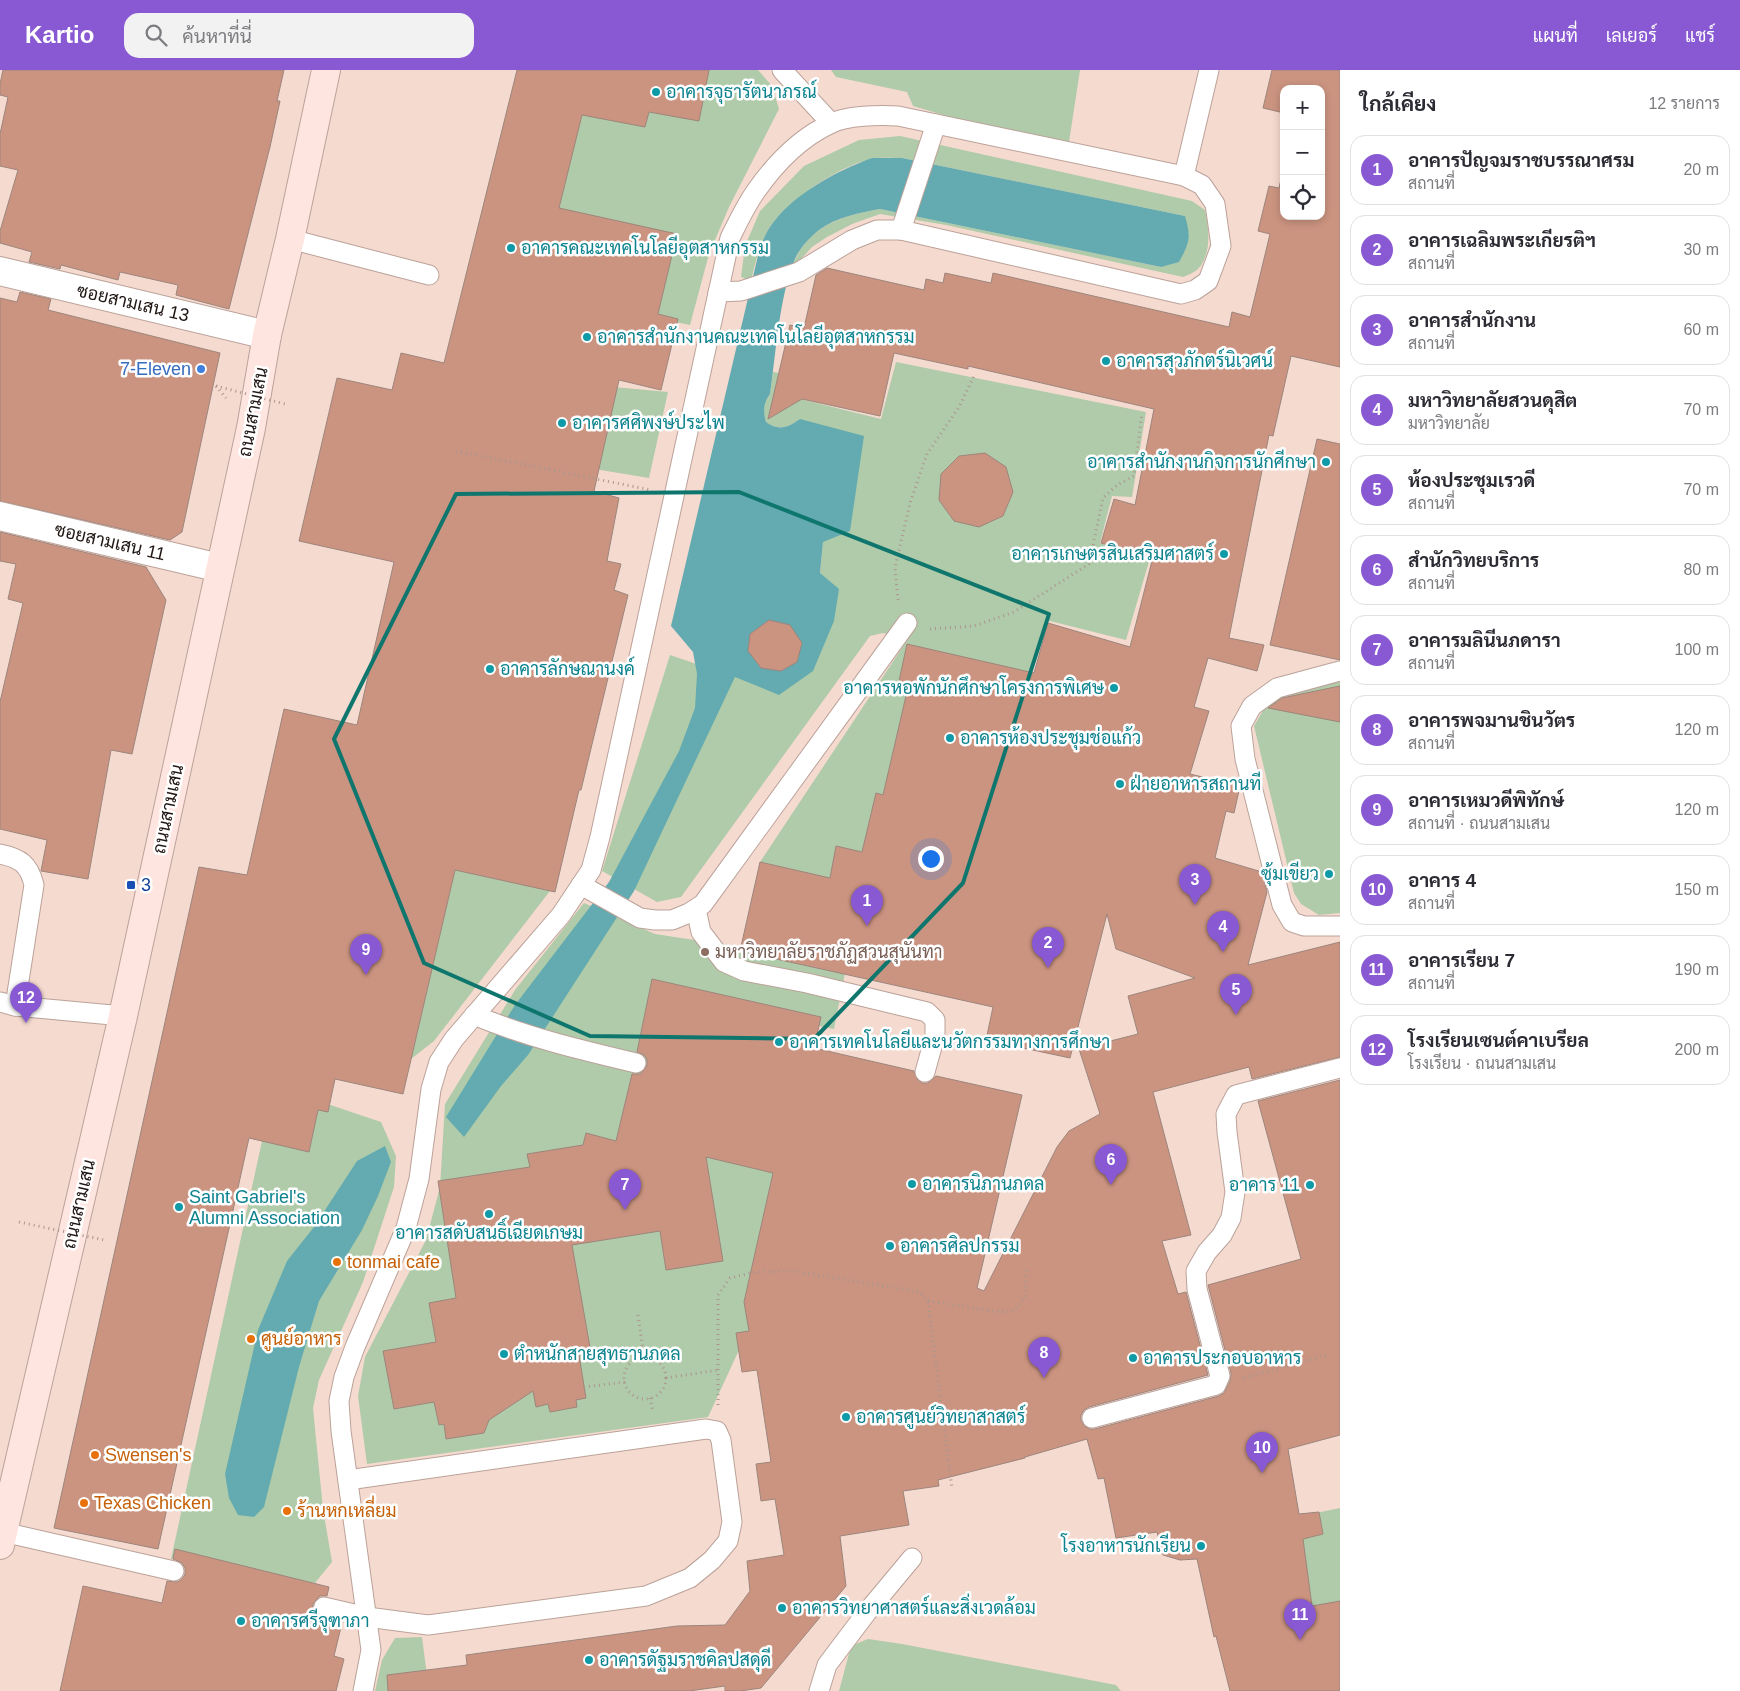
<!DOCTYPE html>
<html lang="th">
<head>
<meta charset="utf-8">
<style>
	:root { --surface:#fff; --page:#f2f2f3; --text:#2b2b33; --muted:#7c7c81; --line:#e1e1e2; --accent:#8859d2 }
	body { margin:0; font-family:Helvetica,Sarabun,sans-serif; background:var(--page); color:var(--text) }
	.controls { position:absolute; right:15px; top:15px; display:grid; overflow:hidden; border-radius:10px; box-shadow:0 2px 8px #0003 }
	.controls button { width:45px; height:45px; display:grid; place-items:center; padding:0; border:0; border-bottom:1px solid var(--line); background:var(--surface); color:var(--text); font:25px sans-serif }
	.you { position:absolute; left:930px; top:788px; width:18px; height:18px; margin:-12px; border:4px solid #fff; border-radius:50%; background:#1a73e8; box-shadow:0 0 0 8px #1a73e833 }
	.badge { display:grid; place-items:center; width:32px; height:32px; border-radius:50%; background:var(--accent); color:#fff; font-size:16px; font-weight:700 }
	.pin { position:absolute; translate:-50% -41px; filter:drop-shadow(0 1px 2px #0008) }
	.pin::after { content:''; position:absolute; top:26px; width:18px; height:15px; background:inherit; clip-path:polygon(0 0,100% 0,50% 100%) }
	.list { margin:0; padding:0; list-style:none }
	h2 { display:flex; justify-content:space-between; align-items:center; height:65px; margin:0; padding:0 20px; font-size:21px }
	h2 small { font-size:16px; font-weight:400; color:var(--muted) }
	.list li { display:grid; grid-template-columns:32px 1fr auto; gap:15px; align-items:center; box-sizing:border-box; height:70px; margin:0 10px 10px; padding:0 10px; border:1px solid var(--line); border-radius:15px }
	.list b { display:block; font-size:19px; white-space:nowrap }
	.list p { margin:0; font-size:16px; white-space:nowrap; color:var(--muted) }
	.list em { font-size:16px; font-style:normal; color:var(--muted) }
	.icon { flex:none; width:28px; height:28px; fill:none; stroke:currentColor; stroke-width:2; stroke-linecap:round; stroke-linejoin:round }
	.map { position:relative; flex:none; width:1340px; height:1621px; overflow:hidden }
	header { display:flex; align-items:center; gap:30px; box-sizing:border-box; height:70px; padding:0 25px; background:var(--accent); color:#fff }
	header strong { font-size:24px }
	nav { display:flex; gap:28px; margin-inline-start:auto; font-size:18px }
	.search { width:350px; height:45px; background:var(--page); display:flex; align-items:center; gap:12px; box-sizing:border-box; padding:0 18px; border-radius:15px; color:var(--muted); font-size:19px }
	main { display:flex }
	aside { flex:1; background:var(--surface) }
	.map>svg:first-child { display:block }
	.green { fill:#b0cba9 }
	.water { fill:#63abb0 }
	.building { fill:#cb9481; stroke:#9d857c }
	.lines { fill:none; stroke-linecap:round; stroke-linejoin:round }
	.lane-casing { stroke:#bba299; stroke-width:21 }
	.street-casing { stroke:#bba299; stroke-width:30 }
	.secondary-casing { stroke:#bba299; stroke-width:30 }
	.path { stroke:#ab968f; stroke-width:3; stroke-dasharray:1 4; stroke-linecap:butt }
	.lane { stroke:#fff; stroke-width:19 }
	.street { stroke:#fff; stroke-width:28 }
	.secondary { stroke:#fee5e0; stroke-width:28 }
	.path-bridge { stroke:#ab968f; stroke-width:3; stroke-dasharray:1 4; stroke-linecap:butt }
	.marked { fill:none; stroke:#0f766e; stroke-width:4; stroke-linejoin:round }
	.culture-dot { fill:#0f9aa8; stroke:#fff; stroke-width:2 }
	.shop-dot { fill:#3f7fe0; stroke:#fff; stroke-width:2 }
	.transit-dot { fill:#1a4fb4; stroke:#fff; stroke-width:2 }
	.education-dot { fill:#8d6e63; stroke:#fff; stroke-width:2 }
	.food-dot { fill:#e8710a; stroke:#fff; stroke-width:2 }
	.labels { text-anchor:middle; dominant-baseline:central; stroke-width:5; stroke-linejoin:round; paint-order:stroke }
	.culture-label { font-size:18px; fill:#0d838f; stroke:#fff; text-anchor:start }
	.street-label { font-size:18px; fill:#201714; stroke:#fff }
	.shop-label { font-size:18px; fill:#366cbe; stroke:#fff; text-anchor:end }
	.transit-label { font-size:18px; fill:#164399; stroke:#fff; text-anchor:start }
	.education-label { font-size:18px; fill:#785e54; stroke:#fff; text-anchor:start }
	.food-label { font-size:18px; fill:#c56008; stroke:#fff; text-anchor:start }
</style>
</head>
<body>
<header>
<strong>Kartio</strong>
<div class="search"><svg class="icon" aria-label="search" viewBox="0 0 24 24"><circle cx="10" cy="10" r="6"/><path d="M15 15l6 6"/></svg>ค้นหาที่นี่</div>
<nav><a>แผนที่</a><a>เลเยอร์</a><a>แชร์</a></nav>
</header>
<main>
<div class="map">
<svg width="1340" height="1621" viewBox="0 0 1340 1621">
	<rect width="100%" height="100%" fill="#f5dad0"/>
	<g class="green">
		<polygon points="581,0 758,0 772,16 779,39 729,137 709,184 690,255 528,222"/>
		<polygon points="831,0 1080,0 1069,72 974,54 913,36 907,22 836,7"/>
		<path d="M900,66l292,65 13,9c4,18 7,44 -7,59 -3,3 -10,6 -15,8l-237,-52 -66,-11 -28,10 -25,13 -15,10 -21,23c14,-43 48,-54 89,-61l281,58 24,-51 -283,-58c-9,0 -21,-1 -31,1 -32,7 -86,42 -103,71 -9,16 -13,34 -17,51l-10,-4 4,-31 15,-35 44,-45 55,-26z"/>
		<path d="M896,292l250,50 -14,85 -20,-1 -12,47 50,15 -24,82 -80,-20 -14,48 -168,228 -104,-34 148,-223 -25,-6 -13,3 -189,261 -24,5 -55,-31 68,-216 65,22 85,-103 3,-32 -23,-123c-13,9 -21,12 -34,3l-3,-11 2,-9 5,-8 3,-22 24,4 -1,22 85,21z"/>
		<polygon points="516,308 668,322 649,408 504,384"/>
		<polygon points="1340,610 1340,843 1319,845 1301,834 1294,823 1254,656 1266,635 1279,626"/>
		<polygon points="455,800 550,821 434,971 411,989"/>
		<polygon points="584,833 655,864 847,893 834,959 655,925 782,1093 758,1239 708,1347 367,1394 358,1326 365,1287 426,1170 440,1117 445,1034 515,920"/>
		<polygon points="274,1016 381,1052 396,1086 394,1117 363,1212 319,1310 313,1338 323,1439 332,1492 315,1513 171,1489"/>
		<polygon points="1340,1438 1340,1537 1306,1543 1287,1449"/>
		<polygon points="422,1567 429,1621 375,1621 382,1590 395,1568"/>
		<polygon points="868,1569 902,1574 1116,1615 1121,1621 839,1621 851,1576"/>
	</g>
	<g class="water">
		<path d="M872,88h30l283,58c6,21 5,26 -6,46l-18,5 -281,-58c-22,4 -43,8 -61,21 -9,7 -20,19 -24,29 -16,38 -19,94 -25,135 -7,10 -7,17 -4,28 13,9 21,6 34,-3l64,17 -14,95 -27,11 -3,31 19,16 -5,32 -21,50 -34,24 -44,-18 -101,214 -106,164 -27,31 -37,51 -18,-20 69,-112 94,-123 70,-131 16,-43 2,-34 -4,-22 -22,-26 89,-379c3,-6 5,-12 8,-17 21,-34 68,-59 104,-72z"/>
		<polygon points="385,1076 391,1092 378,1126 362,1160 319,1231 299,1297 264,1437 254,1447 238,1445 229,1428 225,1404 258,1260 287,1191 314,1157 357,1091"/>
	</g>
	<g class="building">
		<polygon points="3,0 284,0 277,31 280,31 270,77 229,239 176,225 178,215 120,202 118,210 61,195 60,199 29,192 32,182 0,173 0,161 18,100 0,96 0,64 8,27 0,25 0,14"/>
		<polygon points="517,0 709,0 699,51 649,42 645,57 582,45 559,138 677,164 658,244 678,249 661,320 619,310 594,421 619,428 607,491 621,494 614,520 628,525 581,720 579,720 555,822 455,800 403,1024 335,1009 328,1042 318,1040 309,1082 249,1068 158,1479 54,1458 199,797 247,805 284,639 357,655 394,492 299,471 337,308 392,320 401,283 444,293"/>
		<polygon points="1272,0 1340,0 1340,297 1291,286 1273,366 1269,365 1229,568 1264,575 1257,601 1208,588 1194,637 1209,641 1190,704 1240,716 1234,743 1226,741 1215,788 1262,802 1267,822 1248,895 1340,872 1340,987 1252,1009 1249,997 1153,1022 1191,1165 1162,1171 1178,1224 1186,1222 1208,1305 1089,1337 1084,1340 1081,1345 1081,1350 1084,1356 1090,1359 1095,1359 1219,1326 1224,1323 1230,1311 1231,1303 1208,1215 1301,1189 1258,1031 1340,1010 1340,1365 1288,1379 1299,1444 1319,1442 1323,1464 1303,1469 1312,1536 1340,1531 1340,1621 1230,1621 1216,1566 1214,1567 1197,1489 1180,1490 1163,1485 1157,1462 1116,1468 1104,1408 1098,1409 1087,1369 1025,1387 1025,1388 938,1410 939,1416 903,1421 909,1455 840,1466 846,1516 761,1618 740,1621 725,1621 725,1616 689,1621 388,1621 387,1605 467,1595 466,1585 677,1556 725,1555 750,1521 747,1491 784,1485 775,1429 761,1431 756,1394 771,1392 757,1300 742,1302 736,1263 749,1261 744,1232 773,1103 706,1087 723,1191 666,1200 660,1161 572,1175 591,1283 579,1285 586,1328 576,1330 577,1337 550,1342 548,1334 536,1337 533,1321 489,1350 484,1363 446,1369 444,1354 439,1355 434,1332 394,1339 383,1281 436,1272 429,1233 456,1228 438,1111 530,1097 527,1084 583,1075 586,1063 616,1071 632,1004 640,1004 644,1000 647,995 647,989 644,985 637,982 652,909 821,947 814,978 914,1001 917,1009 922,1013 928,1013 936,1006 1022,1025 977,1218 984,1221 1057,1077 1069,1061 1100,1044 1079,979 1138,964 1128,926 1195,908 1116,879 1107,844 1070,988 986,970 993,937 740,881 760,792 830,808 836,776 862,782 876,723 883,725 909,613 899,611 907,574 1034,603 1048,553 1130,577 1153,487 1101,473 1114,429 1135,435 1154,339 968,296 968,299 894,283 880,346 802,329 768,349 790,255 804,258 816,205 827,198 924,220 926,209 943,213 945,203 991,213 993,203 1229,257 1232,242 1250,247 1270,164 1258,161 1269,116 1279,118 1284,96 1284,146 1321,146 1321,19 1284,19 1284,43 1263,38"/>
		<polygon points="20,222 51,229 48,240 220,283 182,462 170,470 0,431 0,228 17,232"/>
		<polygon points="1317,369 1340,374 1340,590 1270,575"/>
		<polygon points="985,383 1006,397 1013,422 1003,446 979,457 954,451 939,430 941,404 959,386"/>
		<polygon points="0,462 146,497 166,530 132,684 111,680 88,809 41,801 47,770 0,759 0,632 23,533 8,529 16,494 0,491"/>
		<polygon points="769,550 790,555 802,573 797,592 781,601 761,598 748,581 750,564"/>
		<polygon points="1340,616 1340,652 1268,638 1282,628"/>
		<polygon points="175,1479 329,1517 327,1526 320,1526 316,1530 313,1534 313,1540 316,1545 322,1548 321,1552 341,1557 334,1586 344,1589 336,1621 60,1621 83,1516 162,1533 167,1511 178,1512 183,1508 185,1504 185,1498 182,1493 173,1489"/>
	</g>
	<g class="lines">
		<g class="lane-casing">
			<g id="lane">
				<polyline points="782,0 831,53"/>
				<polyline points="901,160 936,54"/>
				<polyline points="290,169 429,205"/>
				<polyline points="718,222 741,221 799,202 852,170 877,160 901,160 1181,224 1195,220 1208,211 1221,176 1215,134 1202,115 1184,106 1209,0"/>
				<polyline points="1340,601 1277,618 1252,636 1241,656 1245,689 1282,835 1292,852 1304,856 1340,856"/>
				<path d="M0,784c20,4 29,10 34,31l-19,121"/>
				<polyline points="581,815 640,848 655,850 672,850 689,843 703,834 907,553"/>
				<polyline points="696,839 701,862 724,892 744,901 807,913 927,942 935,950 935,966 925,1002"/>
				<polyline points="0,932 15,936 123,946"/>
				<path d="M474,945c52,22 107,35 162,48"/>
				<polyline points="1092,1348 1216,1315 1220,1306 1197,1219 1196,1201 1207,1182 1222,1165 1231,1148 1235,1122 1227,1062 1226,1044 1236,1025 1340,998"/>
				<polyline points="3,1462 174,1501"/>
				<polyline points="324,1537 367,1547 428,1555 646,1526 690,1508 712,1490 728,1471 732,1452 721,1370 717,1361 706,1359 348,1410"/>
				<path d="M363,1621l8,-41 -30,-219 -2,-30 5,-24 11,-30 51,-119 13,-49 12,-90 8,-27 15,-23 107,-124 30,-45 9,-33 130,-599c8,-16 16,-33 26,-47 19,-27 44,-53 74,-67 16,-9 50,-9 68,-8l286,60"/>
				<polyline points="819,1621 827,1595 867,1542 912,1488"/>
			</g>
		</g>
		<g class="street-casing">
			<g id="street">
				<polyline points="0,201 267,265"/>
				<polyline points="0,446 220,498"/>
			</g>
		</g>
		<g class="secondary-casing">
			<polyline id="secondary" points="0,1475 123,946 251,358 267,265 290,169 326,0"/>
		</g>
		<g class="path">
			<polyline points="216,316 226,328"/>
			<polyline points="456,381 651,420"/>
			<polyline points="898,530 895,498 910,433 927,384 959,337 974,306"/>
			<polyline points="930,559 974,556 1014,542 1089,494 1103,428 1117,415 1134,406 1142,343"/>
			<polyline points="928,1231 1000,1242 1014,1241 1025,1227 1027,1198"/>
			<polyline points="638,1245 644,1287"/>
			<circle cx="645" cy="1308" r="21"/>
			<polyline points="666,1308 718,1300"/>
			<polyline points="1243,1308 1326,1285"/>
			<polyline points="584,1317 625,1312"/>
			<polyline points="650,1328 653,1342"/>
			<polyline points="718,1335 718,1225 730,1208 755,1202 794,1201 919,1222 928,1231 952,1419"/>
		</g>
		<use href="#lane" class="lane"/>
		<use href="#street" class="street"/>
		<use href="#secondary" class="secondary"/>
		<g class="path-bridge">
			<polyline points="216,316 285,334"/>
			<polyline points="19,1152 104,1170"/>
		</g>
	</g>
	<path class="marked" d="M739,422l310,122 -86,269 -149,156 -224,-3 -166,-73 -90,-224 122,-245z"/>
	<g class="culture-dot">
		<circle cx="656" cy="22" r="5"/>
		<circle cx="511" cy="178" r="5"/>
		<circle cx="587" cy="267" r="5"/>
		<circle cx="1106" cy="291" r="5"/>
		<circle cx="562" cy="353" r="5"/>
		<circle cx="1326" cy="392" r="5"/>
		<circle cx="1224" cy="484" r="5"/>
		<circle cx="490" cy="599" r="5"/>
		<circle cx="1114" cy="618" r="5"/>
		<circle cx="950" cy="668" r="5"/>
		<circle cx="1120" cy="714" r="5"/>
		<circle cx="1329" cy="804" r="5"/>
		<circle cx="779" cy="972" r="5"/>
		<circle cx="912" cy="1114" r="5"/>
		<circle cx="1310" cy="1115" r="5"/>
		<circle cx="179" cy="1137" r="5"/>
		<circle cx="489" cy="1144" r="5"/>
		<circle cx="890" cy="1176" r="5"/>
		<circle cx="504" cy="1284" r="5"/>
		<circle cx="1133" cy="1288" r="5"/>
		<circle cx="846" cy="1347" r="5"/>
		<circle cx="1201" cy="1476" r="5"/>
		<circle cx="782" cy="1538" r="5"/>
		<circle cx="241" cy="1551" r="5"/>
		<circle cx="589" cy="1590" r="5"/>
	</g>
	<circle class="shop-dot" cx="201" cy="299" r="5"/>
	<rect class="transit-dot" x="126" y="810" width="10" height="10" rx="2.5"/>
	<circle class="education-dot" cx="705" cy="882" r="5"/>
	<g class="food-dot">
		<circle cx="337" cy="1192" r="5"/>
		<circle cx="251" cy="1269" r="5"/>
		<circle cx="95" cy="1385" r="5"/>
		<circle cx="84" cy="1433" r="5"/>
		<circle cx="287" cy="1441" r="5"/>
	</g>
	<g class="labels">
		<g class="culture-label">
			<text x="666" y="22">อาคารจุธารัตนาภรณ์</text>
			<text x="521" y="178">อาคารคณะเทคโนโลยีอุตสาหกรรม</text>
			<text x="597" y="267">อาคารสำนักงานคณะเทคโนโลยีอุตสาหกรรม</text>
			<text x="1116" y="291">อาคารสุวภักตร์นิเวศน์</text>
			<text x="572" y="353">อาคารศศิพงษ์ประไพ</text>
			<text x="1316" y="392" text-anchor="end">อาคารสำนักงานกิจการนักศีกษา</text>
			<text x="1214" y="484" text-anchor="end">อาคารเกษตรสินเสริมศาสตร์</text>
			<text x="500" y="599">อาคารลักษณานงค์</text>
			<text x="1104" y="618" text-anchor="end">อาคารหอพักนักศึกษาโครงการพิเศษ</text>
			<text x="960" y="668">อาคารห้องประชุมช่อแก้ว</text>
			<text x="1130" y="714">ฝ่ายอาหารสถานที</text>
			<text x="1319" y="804" text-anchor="end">ซุ้มเขียว</text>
			<text x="789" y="972">อาคารเทคโนโลยีและนวัตกรรมทางการศึกษา</text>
			<text x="922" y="1114">อาคารนิภานภดล</text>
			<text x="1300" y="1115" text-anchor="end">อาคาร 11</text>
			<text x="189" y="1127">Saint Gabriel's<tspan x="189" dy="21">Alumni Association</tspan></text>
			<text x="489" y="1163" text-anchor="middle">อาคารสดับสนธิ์เฉียดเกษม</text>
			<text x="900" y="1176">อาคารศิลปกรรม</text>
			<text x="514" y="1284">ตำหนักสายสุทธานภดล</text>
			<text x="1143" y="1288">อาคารประกอบอาหาร</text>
			<text x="856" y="1347">อาคารศูนย์วิทยาสาสตร์</text>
			<text x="1191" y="1476" text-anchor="end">โรงอาหารนักเรียน</text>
			<text x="792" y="1538">อาคารวิทยาศาสตร์และสิ่งเวดล้อม</text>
			<text x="251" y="1551">อาคารศรีจุฑาภา</text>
			<text x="599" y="1590">อาคารดัฐมราชคิลปสดุดี</text>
		</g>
		<g class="street-label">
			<text transform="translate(133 233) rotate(13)">ซอยสามเสน 13</text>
			<text transform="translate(253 342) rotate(-79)">ถนนสามเสน</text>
			<text transform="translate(110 472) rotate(13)">ซอยสามเสน 11</text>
			<text transform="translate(168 739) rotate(-78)">ถนนสามเสน</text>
			<text transform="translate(79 1134) rotate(-77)">ถนนสามเสน</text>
		</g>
		<g class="shop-label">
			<text x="191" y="299">7-Eleven</text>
		</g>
		<g class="transit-label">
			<text x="141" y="815">3</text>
		</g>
		<g class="education-label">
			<text x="715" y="882">มหาวิทยาลัยราชภัฏสวนสุนันทา</text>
		</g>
		<g class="food-label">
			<text x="347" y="1192">tonmai cafe</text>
			<text x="261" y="1269">ศูนย์อาหาร</text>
			<text x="105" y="1385">Swensen's</text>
			<text x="94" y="1433">Texas Chicken</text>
			<text x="297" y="1441">ร้านหกเหลี่ยม</text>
		</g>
	</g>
</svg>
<div class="controls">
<button>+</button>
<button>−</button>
<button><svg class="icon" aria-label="locate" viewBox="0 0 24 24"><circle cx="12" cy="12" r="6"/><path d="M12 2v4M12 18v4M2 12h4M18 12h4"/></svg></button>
</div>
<div class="you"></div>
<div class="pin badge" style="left:867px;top:856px">1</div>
<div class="pin badge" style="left:1048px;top:898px">2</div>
<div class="pin badge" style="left:1195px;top:835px">3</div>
<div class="pin badge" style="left:1223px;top:882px">4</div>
<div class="pin badge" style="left:1236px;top:945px">5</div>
<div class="pin badge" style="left:1111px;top:1115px">6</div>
<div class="pin badge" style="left:625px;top:1140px">7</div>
<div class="pin badge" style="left:1044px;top:1308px">8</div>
<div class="pin badge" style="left:366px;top:905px">9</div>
<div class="pin badge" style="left:1262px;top:1403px">10</div>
<div class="pin badge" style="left:1300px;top:1570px">11</div>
<div class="pin badge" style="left:26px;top:953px">12</div>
</div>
<aside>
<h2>ใกล้เคียง<small>12 รายการ</small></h2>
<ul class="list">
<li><span class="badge">1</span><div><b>อาคารปัญจมราชบรรณาศรม</b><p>สถานที่</p></div><em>20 m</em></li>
<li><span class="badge">2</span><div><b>อาคารเฉลิมพระเกียรติฯ</b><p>สถานที่</p></div><em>30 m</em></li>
<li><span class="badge">3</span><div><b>อาคารสำนักงาน</b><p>สถานที่</p></div><em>60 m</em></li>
<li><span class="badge">4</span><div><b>มหาวิทยาลัยสวนดุสิต</b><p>มหาวิทยาลัย</p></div><em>70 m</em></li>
<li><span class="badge">5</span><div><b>ห้องประชุมเรวดี</b><p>สถานที่</p></div><em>70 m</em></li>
<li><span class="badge">6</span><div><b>สำนักวิทยบริการ</b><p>สถานที่</p></div><em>80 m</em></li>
<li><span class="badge">7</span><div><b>อาคารมลินีนภดารา</b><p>สถานที่</p></div><em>100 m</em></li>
<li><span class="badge">8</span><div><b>อาคารพจมานชินวัตร</b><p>สถานที่</p></div><em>120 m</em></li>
<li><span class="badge">9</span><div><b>อาคารเหมวดีพิทักษ์</b><p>สถานที่ · ถนนสามเสน</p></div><em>120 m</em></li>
<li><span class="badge">10</span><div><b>อาคาร 4</b><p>สถานที่</p></div><em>150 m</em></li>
<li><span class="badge">11</span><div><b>อาคารเรียน 7</b><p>สถานที่</p></div><em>190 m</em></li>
<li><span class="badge">12</span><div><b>โรงเรียนเซนต์คาเบรียล</b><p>โรงเรียน · ถนนสามเสน</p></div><em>200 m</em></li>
</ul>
</aside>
</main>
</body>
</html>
